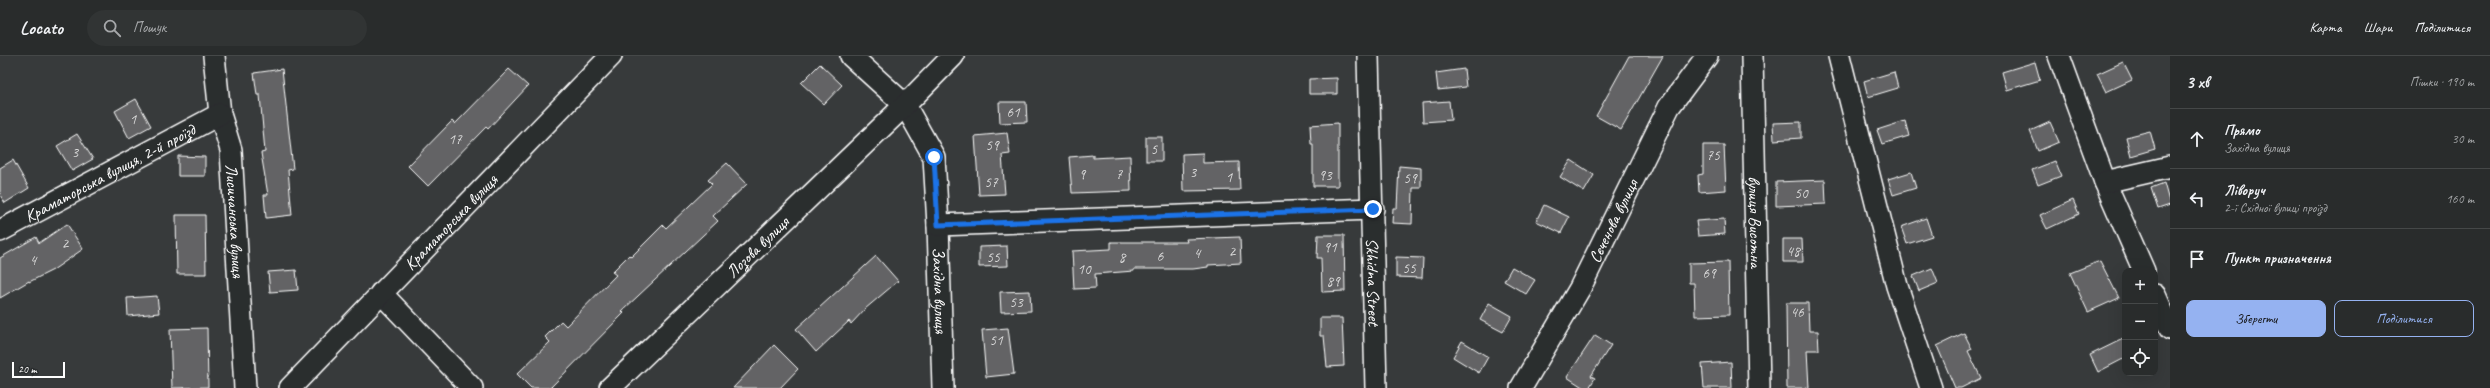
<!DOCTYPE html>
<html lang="uk">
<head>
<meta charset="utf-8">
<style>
	:root { --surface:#292c2c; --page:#313434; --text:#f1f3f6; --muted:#a5a7a9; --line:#454848; --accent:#95b2f1 }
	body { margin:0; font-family:Caveat,sans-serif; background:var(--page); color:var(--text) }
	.controls { position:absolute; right:12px; bottom:12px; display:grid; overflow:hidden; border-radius:8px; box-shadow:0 4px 16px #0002 }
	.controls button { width:36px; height:36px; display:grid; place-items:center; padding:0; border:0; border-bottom:1px solid var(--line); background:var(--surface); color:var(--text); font:20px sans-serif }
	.scale { position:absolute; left:12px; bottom:10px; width:53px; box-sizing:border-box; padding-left:4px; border:2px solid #fff; border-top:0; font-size:11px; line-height:14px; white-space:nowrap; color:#fff; -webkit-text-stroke:3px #2a2d2e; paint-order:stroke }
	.stop { position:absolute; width:12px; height:12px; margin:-9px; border:3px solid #1a73e8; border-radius:50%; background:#fff }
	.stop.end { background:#1a73e8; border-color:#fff; box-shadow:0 1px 4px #0008 }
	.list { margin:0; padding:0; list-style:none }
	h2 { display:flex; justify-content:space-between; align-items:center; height:52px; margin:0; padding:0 16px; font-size:17px }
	h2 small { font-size:13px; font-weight:400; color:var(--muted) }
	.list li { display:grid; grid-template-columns:26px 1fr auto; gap:12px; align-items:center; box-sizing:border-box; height:60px; padding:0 16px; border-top:1px solid var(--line) }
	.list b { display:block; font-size:15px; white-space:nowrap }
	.list p { margin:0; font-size:13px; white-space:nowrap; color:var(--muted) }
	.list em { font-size:13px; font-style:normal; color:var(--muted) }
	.actions { display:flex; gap:8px; padding:12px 16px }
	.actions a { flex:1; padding:9px 0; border:1px solid var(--accent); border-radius:8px; text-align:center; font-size:14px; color:var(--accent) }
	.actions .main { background:var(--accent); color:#111 }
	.icon { flex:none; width:22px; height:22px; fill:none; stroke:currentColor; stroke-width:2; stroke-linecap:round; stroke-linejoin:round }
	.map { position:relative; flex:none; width:2170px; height:332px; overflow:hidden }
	header { display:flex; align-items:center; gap:24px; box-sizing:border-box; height:56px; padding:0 20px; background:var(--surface); border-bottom:1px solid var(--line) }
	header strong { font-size:19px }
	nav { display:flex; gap:22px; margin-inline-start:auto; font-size:14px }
	.search { width:280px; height:36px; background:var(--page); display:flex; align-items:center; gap:10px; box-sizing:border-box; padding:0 14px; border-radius:22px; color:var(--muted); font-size:15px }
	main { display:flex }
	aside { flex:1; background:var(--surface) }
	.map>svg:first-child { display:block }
	.building { fill:#636465; stroke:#fff }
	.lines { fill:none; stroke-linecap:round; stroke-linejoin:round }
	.minor-casing { stroke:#fff; stroke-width:24 }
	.minor { stroke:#2a2d2e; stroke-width:21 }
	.route { stroke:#1a73e8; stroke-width:5 }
	.labels { text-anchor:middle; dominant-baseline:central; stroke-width:3; stroke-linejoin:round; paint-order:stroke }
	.number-label { font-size:15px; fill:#d8d8d8 }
	.street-label { font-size:17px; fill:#fff; stroke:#2a2d2e }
</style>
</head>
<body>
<header>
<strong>Locato</strong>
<div class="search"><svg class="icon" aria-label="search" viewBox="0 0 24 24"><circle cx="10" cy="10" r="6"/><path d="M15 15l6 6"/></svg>Пошук</div>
<nav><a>Карта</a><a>Шари</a><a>Поділитися</a></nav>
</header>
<main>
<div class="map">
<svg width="2170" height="332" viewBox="0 0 2170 332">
	<rect width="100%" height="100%" fill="#373a3b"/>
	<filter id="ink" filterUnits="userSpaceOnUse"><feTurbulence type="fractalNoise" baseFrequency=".025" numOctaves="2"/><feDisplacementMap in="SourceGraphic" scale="8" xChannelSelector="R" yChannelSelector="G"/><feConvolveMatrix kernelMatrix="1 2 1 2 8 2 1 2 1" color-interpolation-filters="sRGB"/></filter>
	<g filter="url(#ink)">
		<g class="building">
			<polygon points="1629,0 1663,0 1621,74 1596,60"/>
			<polygon points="2035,6 2040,24 2007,34 2002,16"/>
			<polygon points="2123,6 2132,24 2106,36 2097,18"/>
			<polygon points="820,8 842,29 824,48 801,27"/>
			<polygon points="282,13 293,113 288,114 292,159 266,162 264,139 268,139 261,97 265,96 260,39 257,39 254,17"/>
			<polygon points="509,13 528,30 488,73 486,71 428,130 408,110 452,65 455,68"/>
			<polygon points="1464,13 1466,31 1438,34 1436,17"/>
			<polygon points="1894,16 1898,32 1868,41 1864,25"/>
			<polygon points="1337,22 1337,38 1309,38 1309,23"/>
			<polygon points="136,43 151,70 129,82 115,55"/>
			<polygon points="1449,45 1451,64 1423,66 1422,47"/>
			<polygon points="999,46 1026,46 1027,66 1000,67"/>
			<polygon points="1905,65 1909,80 1882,88 1877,74"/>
			<polygon points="1801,66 1801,82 1774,84 1773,67"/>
			<polygon points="2050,66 2059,86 2038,95 2030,75"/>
			<polygon points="1338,67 1338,130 1313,130 1313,88 1311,88 1310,69"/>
			<polygon points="2150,75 2155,93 2131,100 2126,81"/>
			<polygon points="1007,77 1010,98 1002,99 1005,138 979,139 975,80"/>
			<polygon points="77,78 93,103 72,115 57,90"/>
			<rect x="1146" y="81" width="16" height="24"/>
			<polygon points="1703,89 1724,89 1726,134 1699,136 1698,119 1703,118"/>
			<polygon points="1203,97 1203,107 1239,106 1240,134 1183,135 1182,98"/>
			<polygon points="1093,99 1093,102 1130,100 1131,135 1072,137 1069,101"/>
			<polygon points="178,100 205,101 205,120 178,120"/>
			<polygon points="13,104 29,132 5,147 0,139 0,112"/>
			<polygon points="1571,104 1594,119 1584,136 1560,121"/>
			<polygon points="2055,105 2061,120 2038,129 2032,114"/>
			<polygon points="727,107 747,128 713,160 718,165 622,255 624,257 550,332 531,332 517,318 550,286 545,281 561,265 566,270 616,219 612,216 629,199 631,201 663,169 666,172 712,128 708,124"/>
			<polygon points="1399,110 1421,112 1421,132 1413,132 1412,168 1392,167 1393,152 1397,152"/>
			<polygon points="1911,116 1916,132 1893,139 1888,123"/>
			<polygon points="1825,124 1826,148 1776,150 1776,126"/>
			<polygon points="2164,127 2170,149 2158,153 2151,132"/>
			<polygon points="2073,144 2079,158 2047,173 2040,159"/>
			<polygon points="1544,149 1569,161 1561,177 1536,165"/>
			<polygon points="176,159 205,159 206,218 177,218"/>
			<polygon points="1926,162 1932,180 1907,188 1901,171"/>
			<polygon points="1724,163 1725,178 1698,180 1696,165"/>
			<polygon points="67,168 83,193 53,214 29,226 29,225 0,242 0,202 36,181 39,187"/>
			<polygon points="1318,179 1344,179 1345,235 1322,236 1321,202 1317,202"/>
			<polygon points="1240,181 1241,207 1208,209 1208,211 1193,213 1134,213 1134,215 1095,218 1096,232 1074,233 1072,195 1111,193 1111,186 1187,186 1186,183"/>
			<polygon points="1783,183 1802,183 1803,206 1783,206"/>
			<polygon points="1007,190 1008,210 979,211 979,191"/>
			<polygon points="876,200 898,225 865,253 851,268 849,265 816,296 796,273"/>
			<polygon points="1396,201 1423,202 1422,222 1396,221"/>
			<polygon points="2100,205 2119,242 2088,256 2070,217"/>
			<polygon points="1728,206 1729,259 1695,260 1694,227 1689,227 1689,207"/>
			<polygon points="1512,211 1535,224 1526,238 1504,225"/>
			<polygon points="1932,212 1938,227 1919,235 1913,220"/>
			<polygon points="296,214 298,234 270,236 268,216"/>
			<polygon points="1030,235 1031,255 1001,256 1000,236"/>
			<polygon points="157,240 159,257 128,260 127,242"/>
			<polygon points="1489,247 1512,260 1503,276 1480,264"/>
			<polygon points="1786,247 1808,247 1809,275 1818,275 1819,294 1807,294 1809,332 1787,332"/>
			<polygon points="1320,262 1342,262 1344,310 1327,311 1324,280 1320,280"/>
			<polygon points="207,272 208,331 172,332 170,273"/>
			<polygon points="1008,272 1014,318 986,321 982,274"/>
			<polygon points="1964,277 1972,293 1968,295 1981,322 1961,332 1955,332 1937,290"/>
			<polygon points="1595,279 1611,289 1591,320 1595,322 1589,332 1584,332 1567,321"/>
			<polygon points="2125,282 2125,302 2098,316 2090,299"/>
			<polygon points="1462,285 1488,301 1479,317 1453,301"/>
			<polygon points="774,289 798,313 780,332 733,332"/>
			<polygon points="1731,306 1732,332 1704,332 1702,308"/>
		</g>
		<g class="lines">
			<g class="minor-casing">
				<g id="minor">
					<path id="s1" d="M214,0l6,58 11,36 14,238"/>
					<path id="s2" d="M851,0l54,49 29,52 4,68 5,163"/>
					<path id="s3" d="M1368,0l8,332"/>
					<path id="s4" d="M1752,0l7,332"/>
					<polyline points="1839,0 1897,230 1931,332"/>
					<polyline points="2059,0 2105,126 2144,215"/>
					<polyline points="2105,126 2170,111"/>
					<polyline points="938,169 1373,153"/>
					<path id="s5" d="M0,175l220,-117"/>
					<polyline points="381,237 472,332"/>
					<polyline points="2155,239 2170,273"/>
					<path id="s6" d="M290,332l321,-332"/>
					<path id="s7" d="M610,332l295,-283 48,-49"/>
					<path id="s8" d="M1521,332l59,-100 89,-181 38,-51"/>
				</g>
			</g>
			<use href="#minor" class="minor"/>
		</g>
	</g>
	<g class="lines" filter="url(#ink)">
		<polyline class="route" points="934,101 938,169 1373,153"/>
	</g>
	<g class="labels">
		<g class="number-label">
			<text x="1013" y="56">61</text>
			<text x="133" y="63">1</text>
			<text x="455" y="83">17</text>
			<text x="992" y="89">59</text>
			<text x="1154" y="93">5</text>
			<text x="75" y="96">3</text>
			<text x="1713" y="99">75</text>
			<text x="1193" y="116">3</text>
			<text x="1082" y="118">9</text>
			<text x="1119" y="118">7</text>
			<text x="1325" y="119">93</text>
			<text x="1229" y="121">1</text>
			<text x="1410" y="122">59</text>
			<text x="991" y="126">57</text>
			<text x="1801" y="137">50</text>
			<text x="65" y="187">2</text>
			<text x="1330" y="191">91</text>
			<text x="1232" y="195">2</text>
			<text x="1793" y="195">48</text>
			<text x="1197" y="197">4</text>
			<text x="1160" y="200">6</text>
			<text x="993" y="201">55</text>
			<text x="1122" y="201">8</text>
			<text x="33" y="204">4</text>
			<text x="1409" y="212">55</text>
			<text x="1084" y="213">10</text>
			<text x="1709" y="217">69</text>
			<text x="1333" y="225">89</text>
			<text x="1016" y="246">53</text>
			<text x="1797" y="256">46</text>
			<text x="996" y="284">51</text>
		</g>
		<g class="street-label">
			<text stroke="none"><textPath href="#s5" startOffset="124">Краматорська вулиця, 2-й проїзд</textPath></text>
			<text stroke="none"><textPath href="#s1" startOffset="167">Лисичанська вулиця</textPath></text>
			<text stroke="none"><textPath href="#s8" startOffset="191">Сєченова вулиця</textPath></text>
			<text stroke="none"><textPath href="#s6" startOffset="231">Краматорська вулиця</textPath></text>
			<text stroke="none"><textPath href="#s4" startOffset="166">вулиця Висотна</textPath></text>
			<text stroke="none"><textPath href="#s7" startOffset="204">Лозова вулиця</textPath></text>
			<text stroke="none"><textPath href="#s3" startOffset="226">Skhidna Street</textPath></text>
			<text stroke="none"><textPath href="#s2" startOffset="266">Західна вулиця</textPath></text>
		</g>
	</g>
</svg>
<div class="controls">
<button>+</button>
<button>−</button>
<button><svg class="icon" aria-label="locate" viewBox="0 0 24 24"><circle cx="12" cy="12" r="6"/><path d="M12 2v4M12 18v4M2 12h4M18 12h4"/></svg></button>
</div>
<div class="scale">20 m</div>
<div class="stop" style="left:934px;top:101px"></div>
<div class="stop end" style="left:1373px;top:153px"></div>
</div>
<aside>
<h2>3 хв<small>Пішки · 190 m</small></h2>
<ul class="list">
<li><svg class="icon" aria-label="ahead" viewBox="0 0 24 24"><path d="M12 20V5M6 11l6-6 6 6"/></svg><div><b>Прямо</b><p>Західна вулиця</p></div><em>30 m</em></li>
<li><svg class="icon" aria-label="left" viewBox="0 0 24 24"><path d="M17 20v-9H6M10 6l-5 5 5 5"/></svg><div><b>Ліворуч</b><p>2-ї Східної вулиці проїзд</p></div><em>160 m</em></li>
<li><svg class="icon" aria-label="arrive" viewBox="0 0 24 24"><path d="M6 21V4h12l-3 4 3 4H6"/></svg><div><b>Пункт призначення</b></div></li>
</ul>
<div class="actions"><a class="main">Зберегти</a><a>Поділитися</a></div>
</aside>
</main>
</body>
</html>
